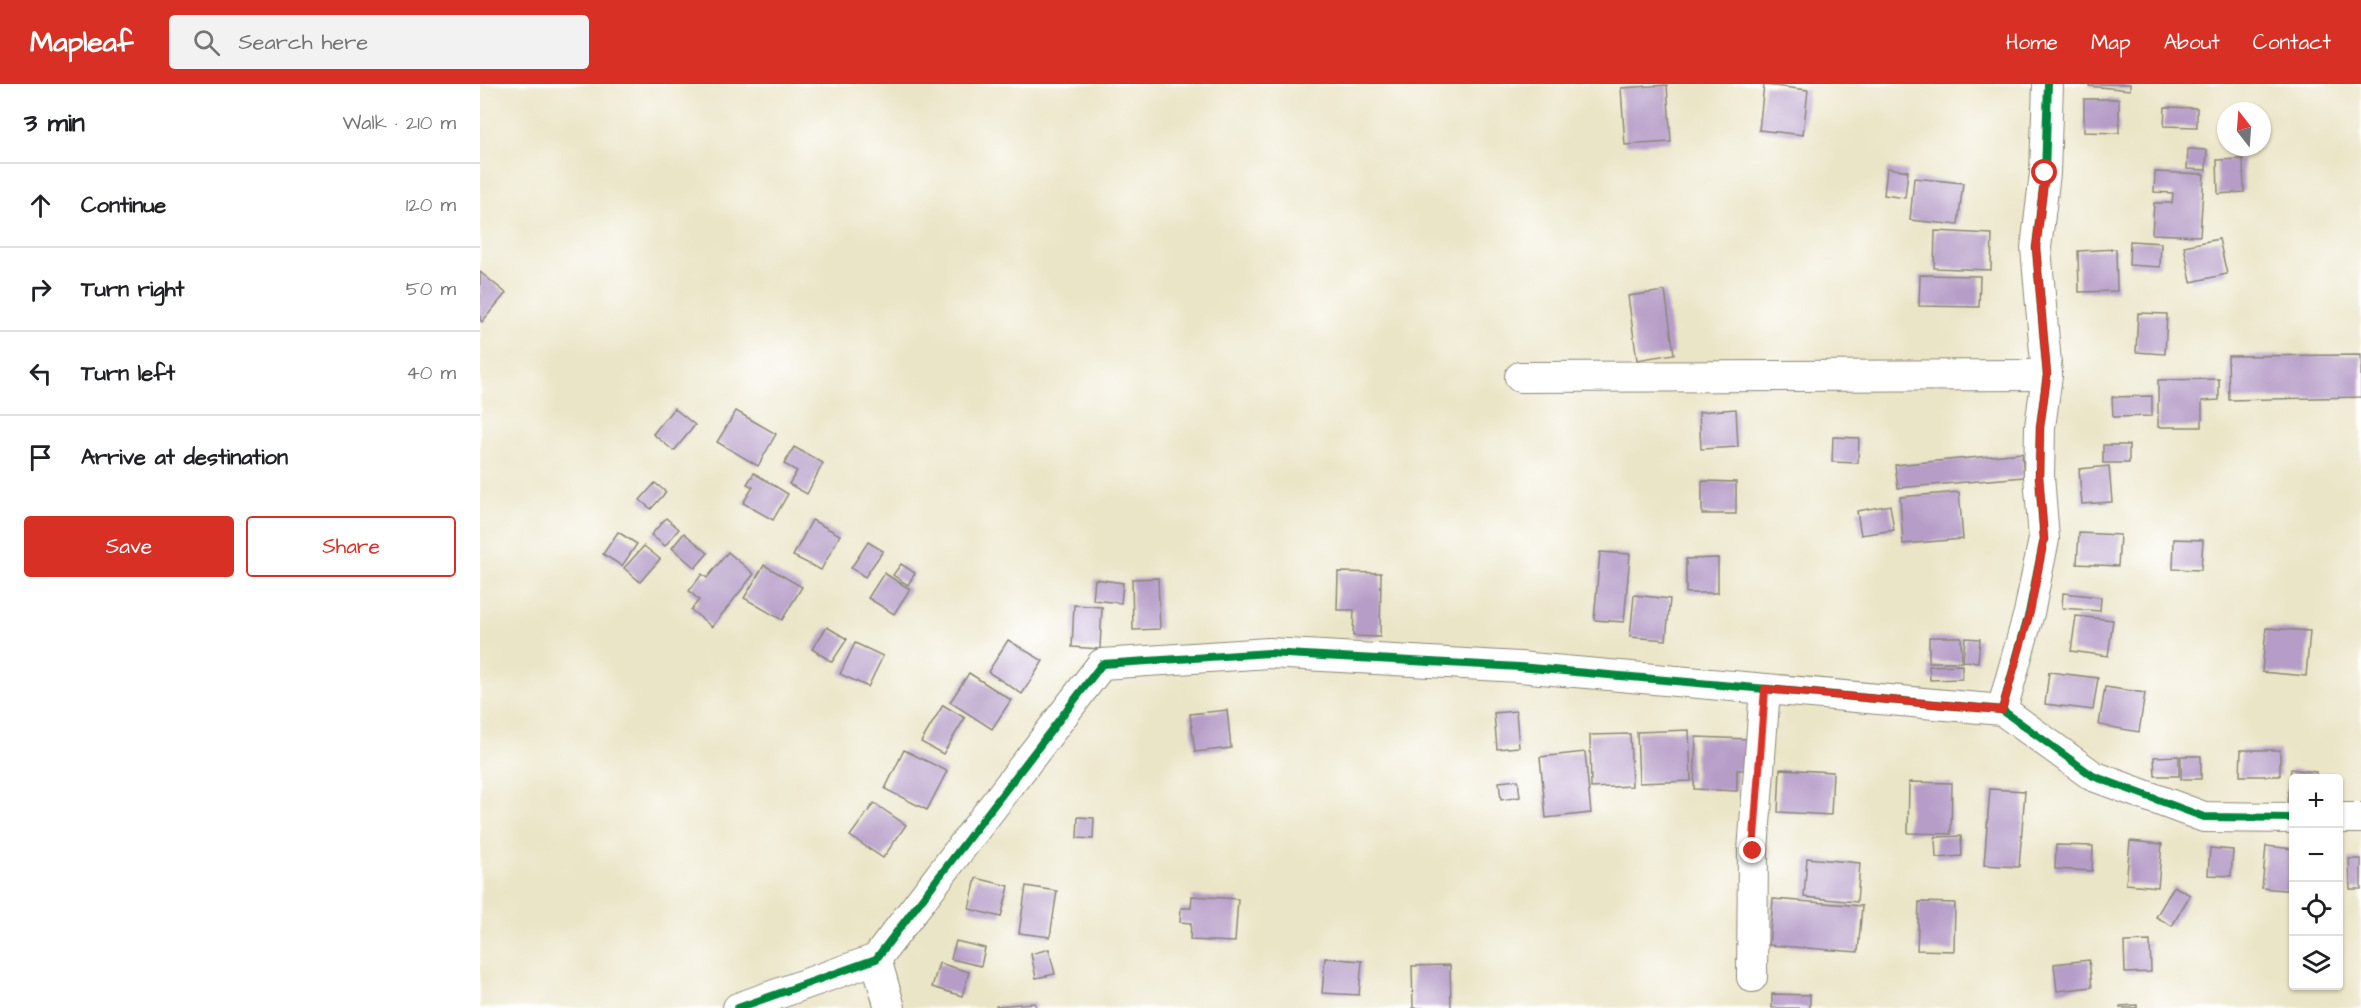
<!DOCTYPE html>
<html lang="en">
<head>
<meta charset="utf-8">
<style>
	:root { --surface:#fff; --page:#f2f2f2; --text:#202124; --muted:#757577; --line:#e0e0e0; --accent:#d93025 }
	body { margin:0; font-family:"Architects Daughter",sans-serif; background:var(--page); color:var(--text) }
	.controls { position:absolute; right:18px; bottom:18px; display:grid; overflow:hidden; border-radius:6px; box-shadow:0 2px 4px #0004 }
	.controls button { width:54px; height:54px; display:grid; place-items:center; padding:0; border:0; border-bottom:2px solid var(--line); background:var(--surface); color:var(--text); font:30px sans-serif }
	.compass { position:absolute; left:1737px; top:18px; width:54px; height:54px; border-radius:50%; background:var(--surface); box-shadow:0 2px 4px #0004; rotate:343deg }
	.stop { position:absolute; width:18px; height:18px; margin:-14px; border:4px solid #d93025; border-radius:50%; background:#fff }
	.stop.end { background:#d93025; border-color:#fff; box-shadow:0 2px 6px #0008 }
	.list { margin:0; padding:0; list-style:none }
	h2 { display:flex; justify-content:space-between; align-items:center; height:78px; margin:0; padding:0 24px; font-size:26px }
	h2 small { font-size:20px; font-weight:400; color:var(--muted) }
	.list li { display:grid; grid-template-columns:39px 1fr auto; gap:18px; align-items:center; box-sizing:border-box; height:84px; padding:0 24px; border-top:2px solid var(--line) }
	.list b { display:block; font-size:22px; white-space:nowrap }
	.list em { font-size:20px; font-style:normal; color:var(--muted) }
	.actions { display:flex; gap:12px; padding:18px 24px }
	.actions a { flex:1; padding:14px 0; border:2px solid var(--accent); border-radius:6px; text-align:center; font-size:21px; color:var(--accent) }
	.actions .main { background:var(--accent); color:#fff }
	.icon { flex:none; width:33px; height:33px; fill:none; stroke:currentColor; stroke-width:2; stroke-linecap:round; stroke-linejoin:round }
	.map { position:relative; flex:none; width:1881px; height:924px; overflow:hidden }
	header { display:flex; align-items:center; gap:36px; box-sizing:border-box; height:84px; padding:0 30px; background:var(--accent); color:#fff }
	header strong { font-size:28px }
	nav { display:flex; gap:33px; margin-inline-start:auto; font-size:21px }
	.search { width:420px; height:54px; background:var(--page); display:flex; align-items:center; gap:15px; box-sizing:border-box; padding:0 21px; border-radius:6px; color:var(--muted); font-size:22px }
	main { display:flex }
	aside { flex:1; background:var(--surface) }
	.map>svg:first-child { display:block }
	.building { fill:#b69dc8 }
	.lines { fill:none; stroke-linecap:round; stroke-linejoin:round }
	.minor-casing { stroke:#8b8879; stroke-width:32 }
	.minor { stroke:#fff; stroke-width:30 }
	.cycleway-casing { stroke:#fff; stroke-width:11 }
	.cycleway { stroke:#00873e; stroke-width:8 }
	.route { stroke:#d93025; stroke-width:8 }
</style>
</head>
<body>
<header>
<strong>Mapleaf</strong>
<div class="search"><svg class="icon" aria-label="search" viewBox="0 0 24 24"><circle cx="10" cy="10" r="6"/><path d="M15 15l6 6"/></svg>Search here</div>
<nav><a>Home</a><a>Map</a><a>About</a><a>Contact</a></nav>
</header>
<main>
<aside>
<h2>3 min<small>Walk · 210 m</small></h2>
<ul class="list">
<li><svg class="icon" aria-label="ahead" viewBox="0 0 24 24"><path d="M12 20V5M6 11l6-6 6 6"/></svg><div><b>Continue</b></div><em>120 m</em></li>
<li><svg class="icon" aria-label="right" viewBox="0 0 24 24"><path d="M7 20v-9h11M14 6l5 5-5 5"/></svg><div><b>Turn right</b></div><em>50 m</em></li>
<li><svg class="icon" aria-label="left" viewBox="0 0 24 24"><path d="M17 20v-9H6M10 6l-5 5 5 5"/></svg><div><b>Turn left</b></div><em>40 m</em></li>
<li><svg class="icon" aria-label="arrive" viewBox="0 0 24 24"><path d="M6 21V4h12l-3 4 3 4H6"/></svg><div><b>Arrive at destination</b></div></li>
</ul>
<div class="actions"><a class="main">Save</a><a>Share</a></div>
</aside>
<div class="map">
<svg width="1881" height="924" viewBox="0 0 1881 924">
	<rect width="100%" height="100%" fill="#fff"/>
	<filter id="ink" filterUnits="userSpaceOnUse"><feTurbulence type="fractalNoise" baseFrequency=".0167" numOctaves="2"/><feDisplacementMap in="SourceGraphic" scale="12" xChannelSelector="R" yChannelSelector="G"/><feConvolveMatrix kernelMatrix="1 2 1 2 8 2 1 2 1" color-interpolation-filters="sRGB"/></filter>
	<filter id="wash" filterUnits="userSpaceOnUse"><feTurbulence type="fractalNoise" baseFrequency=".008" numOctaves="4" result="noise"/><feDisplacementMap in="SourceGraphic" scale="24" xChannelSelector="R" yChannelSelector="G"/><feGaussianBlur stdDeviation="1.35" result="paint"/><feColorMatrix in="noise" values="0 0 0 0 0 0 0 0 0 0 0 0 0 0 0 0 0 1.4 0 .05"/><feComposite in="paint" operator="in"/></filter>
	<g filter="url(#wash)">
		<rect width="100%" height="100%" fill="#ebe5c7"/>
		<g id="blocks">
			<g class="building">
				<polygon points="1609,0 1650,0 1650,6 1609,2"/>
				<polygon points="1187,1 1191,58 1145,61 1141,4"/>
				<polygon points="1284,1 1328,6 1323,51 1279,46"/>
				<polygon points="1604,15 1639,15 1639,49 1604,48"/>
				<polygon points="1685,23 1717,24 1717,43 1684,42"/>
				<polygon points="1708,65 1727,66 1726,86 1707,85"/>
				<polygon points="1763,75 1764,108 1738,110 1737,76"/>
				<polygon points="1407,84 1428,87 1425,114 1404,111"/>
				<polygon points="1675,88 1724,90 1720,152 1672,150 1674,119 1692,119 1693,109 1674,108"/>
				<polygon points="1434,94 1483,99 1478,141 1430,136"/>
				<polygon points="1455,147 1512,150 1511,186 1454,184"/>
				<polygon points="1739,155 1747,190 1711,198 1704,162"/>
				<polygon points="1650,157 1681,159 1680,183 1649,181"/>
				<polygon points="1636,165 1637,207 1599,208 1598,167"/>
				<polygon points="0,188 26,209 2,238 0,236"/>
				<polygon points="1440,191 1500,192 1499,223 1439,222"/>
				<polygon points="1185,207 1194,270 1157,276 1148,212"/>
				<polygon points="1658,229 1687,230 1685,270 1656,268"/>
				<polygon points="1881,271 1881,313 1749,316 1748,272"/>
				<polygon points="1739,295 1739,316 1722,317 1722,343 1678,343 1678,296"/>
				<polygon points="1672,312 1672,332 1633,333 1632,313"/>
				<polygon points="194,324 215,341 194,367 173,350"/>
				<polygon points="1256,325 1258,363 1221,365 1219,328"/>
				<polygon points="256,327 296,350 278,382 237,358"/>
				<polygon points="1353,353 1379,354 1378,379 1352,378"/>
				<rect x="1623" y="361" width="26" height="18"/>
				<polygon points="314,363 343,379 327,410 309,400 317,387 304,380"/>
				<polygon points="1542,369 1544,393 1418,404 1415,381"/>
				<polygon points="1629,382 1632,418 1602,420 1599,385"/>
				<polygon points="274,389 308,410 293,436 263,419 273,403 267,400"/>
				<polygon points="1222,397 1256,398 1256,430 1222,430"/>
				<polygon points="175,399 186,408 171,425 160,416"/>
				<polygon points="1479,408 1483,455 1423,460 1420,413"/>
				<polygon points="1410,421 1414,446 1381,451 1377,427"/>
				<polygon points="186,434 199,445 185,462 171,451"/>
				<polygon points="332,436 360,451 341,486 313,472"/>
				<polygon points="138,448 157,460 142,482 123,470"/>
				<polygon points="204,449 228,469 215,484 192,464"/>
				<polygon points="1599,449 1640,451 1638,482 1597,480"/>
				<polygon points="1694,455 1723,456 1721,486 1693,485"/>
				<polygon points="388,458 403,467 385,493 371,484"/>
				<polygon points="164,462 180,475 160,498 144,484"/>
				<polygon points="248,468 274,490 232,543 211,526 219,516 209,507 222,490 227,494"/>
				<polygon points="1120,468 1150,470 1144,538 1114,536"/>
				<polygon points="1238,474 1238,509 1206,509 1206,475"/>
				<polygon points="421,480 435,489 428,501 413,491"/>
				<polygon points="284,481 322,503 302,536 264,514"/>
				<polygon points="858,488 901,489 900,553 873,552 874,526 857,526"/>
				<polygon points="404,489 430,505 414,530 388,514"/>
				<polygon points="678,494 680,545 653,546 652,495"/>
				<polygon points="615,495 643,499 641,519 613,516"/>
				<polygon points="1583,509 1621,513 1620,527 1582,524"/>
				<polygon points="1154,511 1190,515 1186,556 1150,553"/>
				<polygon points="594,521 622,523 620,565 592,563"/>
				<polygon points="1596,532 1633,536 1628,572 1591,567"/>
				<polygon points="347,543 367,555 352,578 332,565"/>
				<polygon points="1786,544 1830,547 1826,592 1782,588"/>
				<polygon points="1449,553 1481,553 1482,578 1449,578"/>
				<polygon points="1485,554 1500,555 1498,578 1483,577"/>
				<polygon points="528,556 563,577 542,610 508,588"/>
				<polygon points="375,559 403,572 388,603 360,590"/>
				<polygon points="1482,581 1482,595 1450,596 1449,582"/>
				<polygon points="1569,588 1618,594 1613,626 1565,620"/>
				<polygon points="489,589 531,616 512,645 470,618"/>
				<polygon points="1625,603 1665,609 1659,648 1619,641"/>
				<polygon points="463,621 485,634 463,670 441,658"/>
				<polygon points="747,626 751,664 715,668 710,630"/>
				<polygon points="1036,627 1039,663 1017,665 1014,629"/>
				<polygon points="1209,646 1211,697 1159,699 1157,648"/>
				<polygon points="1150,650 1152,702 1111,704 1110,651"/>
				<polygon points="1216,653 1269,655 1268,686 1257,686 1257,707 1214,705"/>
				<polygon points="424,666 467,687 447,726 405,705"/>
				<polygon points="1761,666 1800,666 1800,692 1760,692"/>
				<polygon points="1105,668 1111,729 1066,734 1060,673"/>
				<polygon points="1699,672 1699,692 1675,692 1674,673"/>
				<rect x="1701" y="672" width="20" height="23"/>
				<polygon points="1300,685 1353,688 1351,731 1298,728"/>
				<polygon points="1811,685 1836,688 1836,694 1814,694 1814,719 1807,718"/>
				<polygon points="1038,696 1040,713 1021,716 1019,698"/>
				<polygon points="1429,698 1472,699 1471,750 1428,749"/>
				<polygon points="1510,705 1545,707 1539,783 1504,781"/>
				<polygon points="394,719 426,741 403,774 370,752"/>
				<polygon points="598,733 614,734 613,755 597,754"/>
				<polygon points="1481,752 1482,772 1456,774 1455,753"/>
				<polygon points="1650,757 1682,760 1678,803 1646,800"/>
				<polygon points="1576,761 1613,762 1612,787 1575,785"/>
				<polygon points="1786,762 1814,765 1814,807 1782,804"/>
				<polygon points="1730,764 1753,766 1751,792 1728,791"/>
				<polygon points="1327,774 1380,779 1377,818 1324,813"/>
				<polygon points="1869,775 1881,775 1881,805 1870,805"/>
				<polygon points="496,794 529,802 521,833 489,825"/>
				<polygon points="546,802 577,807 570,853 539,849"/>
				<polygon points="1694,802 1710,811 1692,842 1676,833"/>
				<polygon points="712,812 758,815 755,858 710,856 711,839 700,838 701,824 711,824"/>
				<polygon points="1293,815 1382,822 1378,868 1289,861"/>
				<polygon points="1439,818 1475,819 1474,867 1437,866"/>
				<polygon points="476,857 505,864 501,882 471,875"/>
				<polygon points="1670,857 1671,888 1645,889 1644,858"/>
				<polygon points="569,865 575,890 556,894 551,870"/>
				<polygon points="845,874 882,877 879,911 842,909"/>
				<polygon points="1609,876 1612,903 1577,907 1574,880"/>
				<polygon points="459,879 489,888 482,912 452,903"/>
				<polygon points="970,881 971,924 933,924 932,882"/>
				<polygon points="1292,910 1330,911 1330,924 1292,924"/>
				<polygon points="555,919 556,924 516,924 516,922"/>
				<polygon points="1657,921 1657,924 1640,924 1640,922"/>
			</g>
		</g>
	</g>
	<g filter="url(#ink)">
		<use href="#blocks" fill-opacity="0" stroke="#8b8879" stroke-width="1.5"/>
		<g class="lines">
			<g class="minor-casing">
				<g id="minor">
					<polyline points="1568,0 1565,89 1556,164 1567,291 1560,343 1559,392 1564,455 1549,529 1522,626 1613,692 1724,733 1814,734"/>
					<polyline points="1040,293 1567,291"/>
					<polyline points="1858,734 1881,734"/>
					<polyline points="396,875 410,924"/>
					<polyline points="1272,893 1273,767 1285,605"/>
					<polyline points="258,924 396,875 622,580 789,569 1039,583 1522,626"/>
				</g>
			</g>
			<use href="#minor" class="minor"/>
			<g class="cycleway-casing">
				<g id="cycleway">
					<polyline points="1568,0 1565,89 1556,164 1567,291 1560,343 1559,392 1564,455 1549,529 1522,626 1613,692 1724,733 1814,734"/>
					<polyline points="258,924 396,875 622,580 789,569 1039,583 1522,626"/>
				</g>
			</g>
			<use href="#cycleway" class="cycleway"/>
		</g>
	</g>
	<g class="lines" filter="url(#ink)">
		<polyline class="route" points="1273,767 1285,605 1522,626 1550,528 1564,455 1559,392 1560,343 1567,291 1556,164 1565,89"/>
	</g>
</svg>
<div class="controls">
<button>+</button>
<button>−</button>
<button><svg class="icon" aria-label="locate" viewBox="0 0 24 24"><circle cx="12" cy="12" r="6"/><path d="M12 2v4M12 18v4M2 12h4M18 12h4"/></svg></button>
<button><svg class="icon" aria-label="layers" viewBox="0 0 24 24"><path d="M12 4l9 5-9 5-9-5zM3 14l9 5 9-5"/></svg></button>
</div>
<svg class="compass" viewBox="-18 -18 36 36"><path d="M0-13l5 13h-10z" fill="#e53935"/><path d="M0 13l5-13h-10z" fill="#757577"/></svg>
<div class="stop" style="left:1565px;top:89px"></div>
<div class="stop end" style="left:1273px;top:767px"></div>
</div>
</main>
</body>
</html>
